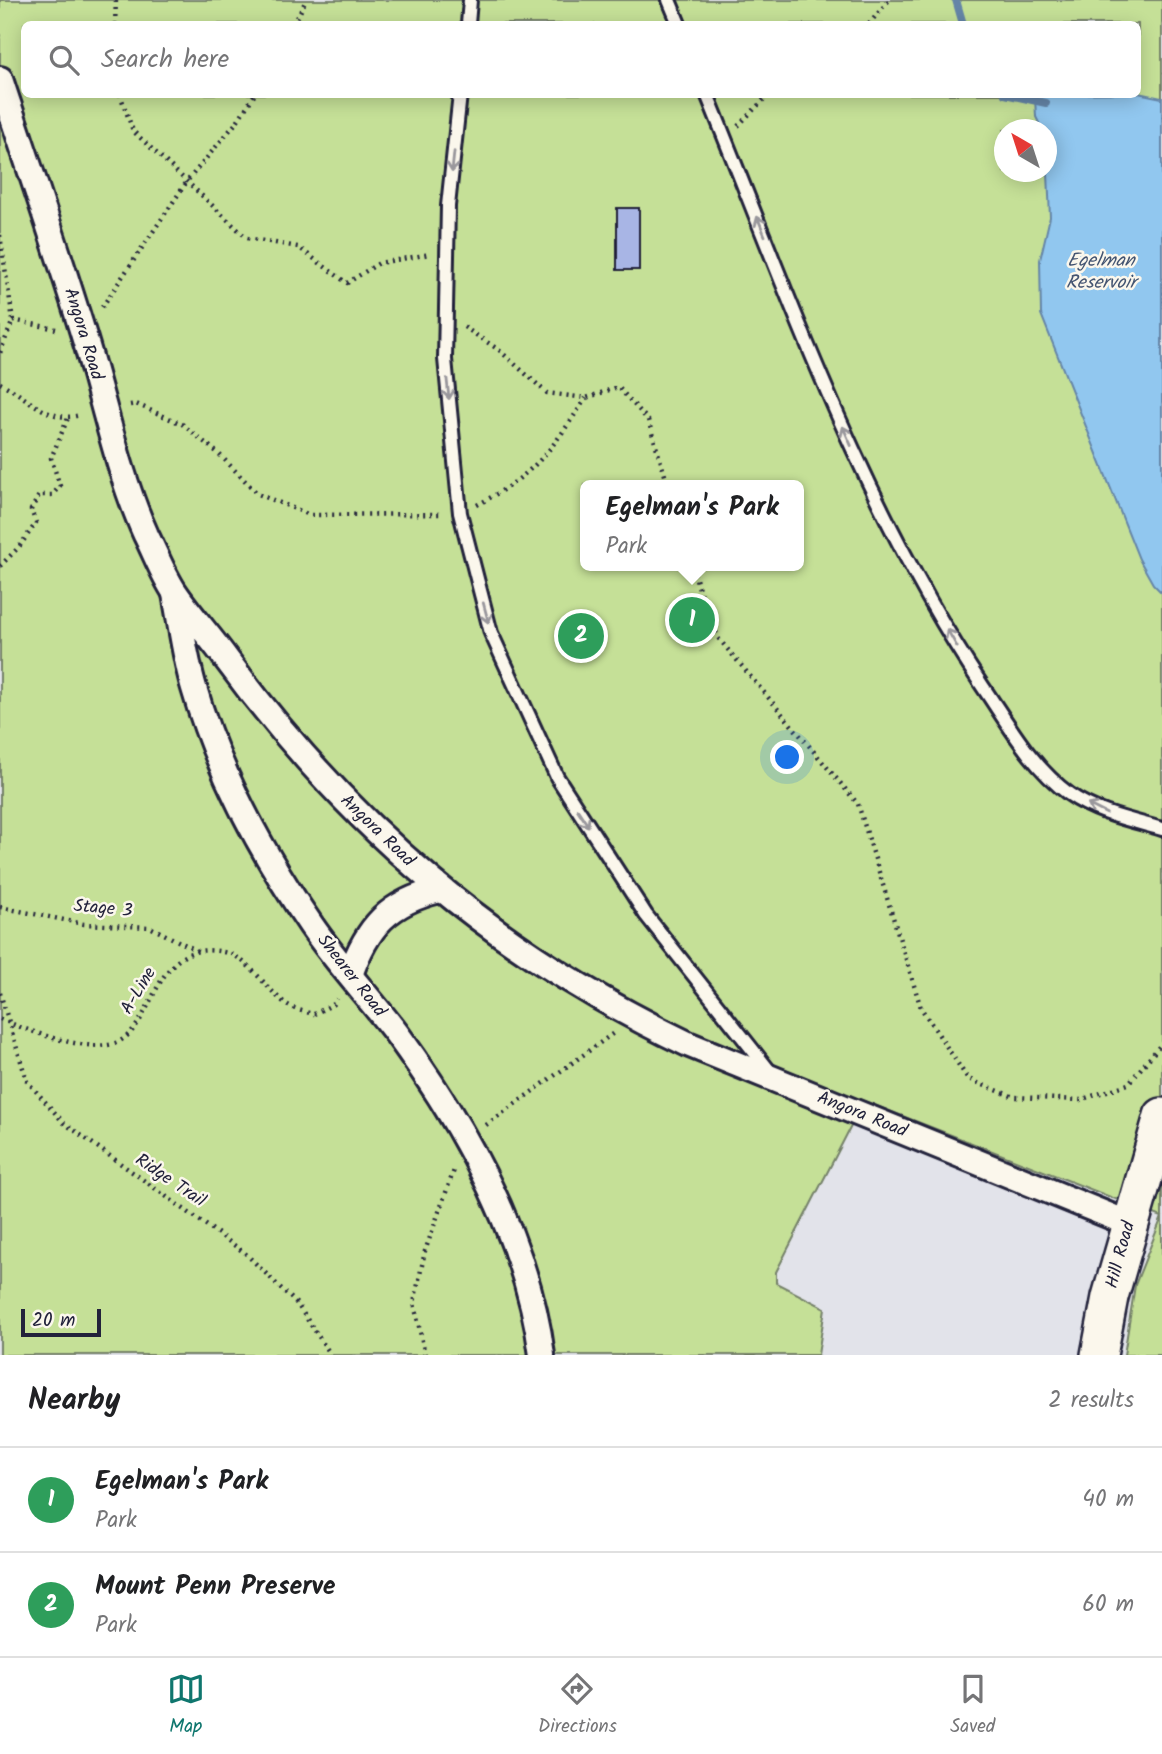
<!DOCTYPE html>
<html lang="en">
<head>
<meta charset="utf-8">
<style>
	:root { --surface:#fff; --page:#f6f6f6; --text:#202124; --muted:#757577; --line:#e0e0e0; --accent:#0f766e }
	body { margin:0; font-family:Kalam,sans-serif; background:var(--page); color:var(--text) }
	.compass { position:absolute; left:994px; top:119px; width:63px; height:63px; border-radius:50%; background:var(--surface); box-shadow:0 4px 18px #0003; rotate:321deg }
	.scale { position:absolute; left:21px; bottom:18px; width:80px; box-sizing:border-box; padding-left:7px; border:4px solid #22223b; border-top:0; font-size:19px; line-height:24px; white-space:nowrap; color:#22223b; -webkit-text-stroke:5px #fbf7ec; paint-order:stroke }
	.you { position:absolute; left:788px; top:758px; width:24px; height:24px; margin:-18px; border:5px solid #fff; border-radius:50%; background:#1a73e8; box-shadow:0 0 0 10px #1a73e833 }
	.badge { display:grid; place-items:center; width:46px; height:46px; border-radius:50%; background:var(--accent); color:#fff; font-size:23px; font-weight:700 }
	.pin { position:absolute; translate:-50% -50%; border:4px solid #fff; box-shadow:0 2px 7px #0006 }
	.popup { position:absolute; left:580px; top:480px; width:224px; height:91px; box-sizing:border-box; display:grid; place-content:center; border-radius:10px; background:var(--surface); filter:drop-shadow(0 2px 5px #0005); font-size:23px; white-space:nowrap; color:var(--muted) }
	.popup b { font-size:26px; color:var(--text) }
	.popup::after { content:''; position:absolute; left:50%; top:100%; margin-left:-14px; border:14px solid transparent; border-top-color:var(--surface) }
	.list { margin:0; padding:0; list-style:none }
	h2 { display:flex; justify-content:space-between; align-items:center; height:91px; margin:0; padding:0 28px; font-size:30px }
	h2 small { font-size:23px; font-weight:400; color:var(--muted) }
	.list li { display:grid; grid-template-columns:46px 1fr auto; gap:21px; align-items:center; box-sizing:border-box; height:105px; padding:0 28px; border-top:2px solid var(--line) }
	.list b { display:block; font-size:26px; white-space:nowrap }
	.list p { margin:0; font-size:23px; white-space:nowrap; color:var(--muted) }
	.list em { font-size:23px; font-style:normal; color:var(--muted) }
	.icon { flex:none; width:38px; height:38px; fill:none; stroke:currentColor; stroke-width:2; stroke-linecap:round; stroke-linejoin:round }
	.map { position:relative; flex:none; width:1162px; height:1355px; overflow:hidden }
	.search { position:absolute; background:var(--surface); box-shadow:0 4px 18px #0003; left:21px; right:21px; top:21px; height:77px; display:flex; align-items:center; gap:18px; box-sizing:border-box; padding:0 24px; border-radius:10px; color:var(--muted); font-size:26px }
	.sheet { height:301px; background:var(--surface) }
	nav { display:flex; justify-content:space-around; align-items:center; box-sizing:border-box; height:98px; border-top:2px solid var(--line); background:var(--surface); font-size:19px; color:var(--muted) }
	nav a { display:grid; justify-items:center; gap:4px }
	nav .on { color:var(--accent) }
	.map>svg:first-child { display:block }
	.green { fill:#c5e097; stroke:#748169; stroke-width:2; fill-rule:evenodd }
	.water { fill:#91c7ef; stroke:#6585a7; stroke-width:2 }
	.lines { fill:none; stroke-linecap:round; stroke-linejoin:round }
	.stream { stroke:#6585a7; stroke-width:8 }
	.building { fill:#a8b5e5; stroke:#22223b; stroke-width:2 }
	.lane-casing { stroke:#22223b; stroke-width:18 }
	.street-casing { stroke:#22223b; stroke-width:30 }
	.secondary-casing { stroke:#22223b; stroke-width:40 }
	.path { stroke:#22223b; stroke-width:4.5; stroke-dasharray:2 5; stroke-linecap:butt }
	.lane { stroke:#fbf7ec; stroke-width:12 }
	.street { stroke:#fbf7ec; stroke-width:24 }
	.secondary { stroke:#fbf7ec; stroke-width:35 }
	.oneway { stroke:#99979c }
	.labels { text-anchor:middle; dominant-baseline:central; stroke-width:5; stroke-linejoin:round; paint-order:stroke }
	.street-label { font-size:18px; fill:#22223b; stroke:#fbf7ec }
	.water-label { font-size:19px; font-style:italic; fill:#435471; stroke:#fbf7ec }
</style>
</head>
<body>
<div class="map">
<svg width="1162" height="1355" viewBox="0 0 1162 1355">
	<rect width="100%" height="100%" fill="#e2e3ea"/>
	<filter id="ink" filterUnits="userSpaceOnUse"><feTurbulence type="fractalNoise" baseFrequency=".0143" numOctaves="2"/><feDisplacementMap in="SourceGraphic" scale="14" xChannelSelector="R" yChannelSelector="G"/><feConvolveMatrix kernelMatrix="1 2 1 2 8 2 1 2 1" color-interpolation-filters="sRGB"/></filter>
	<g filter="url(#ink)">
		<path class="green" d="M0,0h1162v1355h-38l11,-70 27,-68 -298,-116 -88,171v11l49,25 -7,47h-818zM24,24h1114v70h-1114zM1004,130h42v42h-42zM585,485h214v81h-214z"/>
		<polygon class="water" points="1138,93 1162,98 1162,593 1153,584 1139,559 1041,314 1040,260 1050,217 1046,130 1042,129 1036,117 1035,97 1037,94"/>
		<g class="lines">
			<g class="stream">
				<polyline points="956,0 963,24"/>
				<polyline points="1005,94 1046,103"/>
			</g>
		</g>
		<rect class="building" x="617" y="208" width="22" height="62"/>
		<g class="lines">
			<g class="lane-casing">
				<g id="lane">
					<polyline points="669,0 679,24"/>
					<polyline points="468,24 470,0"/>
					<polyline points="460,94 448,206 445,359 460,513 491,633 557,777 646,915 771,1073"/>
					<path d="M707,94c82,202 155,412 276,593 26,38 48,79 86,107 27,19 61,26 93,35"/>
				</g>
			</g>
			<g class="street-casing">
				<g id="street">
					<path d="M0,79c28,85 57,169 83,254 21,67 34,138 63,202 9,18 17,39 28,56 16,24 36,45 53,69 126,171 270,293 463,385l440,179"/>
					<path d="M175,594c6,31 10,64 19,94 24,84 68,165 117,237 26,38 58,72 86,109 68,93 130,205 145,321"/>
					<path d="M350,975c17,-49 39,-73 90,-85"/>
				</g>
			</g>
			<g class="secondary-casing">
				<polyline id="secondary" points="1099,1355 1110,1297 1162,1116"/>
			</g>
			<g class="path">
				<polyline points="115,24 116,0"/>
				<polyline points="294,24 306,0"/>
				<polyline points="869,24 889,0"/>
				<polyline points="120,94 133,131 247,238 298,247 347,283 379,263 430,254"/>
				<polyline points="738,126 769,94"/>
				<polyline points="0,235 13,320 0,353"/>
				<polyline points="102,307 188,180 236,123 255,94"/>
				<polyline points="13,320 56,329"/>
				<polyline points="464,327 499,350 547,393 586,398 618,387 648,420 668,485"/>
				<path d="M0,383c27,13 48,41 80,32"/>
				<polyline points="130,405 136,404 182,424 218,453 258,494 310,515 442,514"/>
				<path d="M477,505c58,-31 73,-53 109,-107"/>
				<polyline points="0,566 19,547 36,523 31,510 39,495 52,495 60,486 51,458 68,418"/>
				<polyline points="692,566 704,605 719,639 858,804 921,1008 968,1079 1014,1097 1080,1100 1128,1084 1162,1043"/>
				<polyline points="0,907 84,924 150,927 198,951"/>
				<polyline points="0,993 27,1081 64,1123 245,1253 297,1304 331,1355"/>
				<path d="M0,1019c27,11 91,36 118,23 41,-20 34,-108 110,-89 21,6 42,41 60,52 7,5 18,7 26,9l20,-10 3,-5"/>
				<polyline points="486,1125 615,1032"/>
				<polyline points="425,1355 414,1303 425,1251 454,1170"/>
			</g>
			<use href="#lane" class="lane"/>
			<use href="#street" class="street"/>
			<use href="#secondary" class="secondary"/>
		</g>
		<defs><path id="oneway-shaft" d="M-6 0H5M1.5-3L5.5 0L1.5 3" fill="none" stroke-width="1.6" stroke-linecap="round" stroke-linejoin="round" transform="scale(1.75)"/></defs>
		<g class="oneway">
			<use href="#oneway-shaft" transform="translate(453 162) rotate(96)"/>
			<use href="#oneway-shaft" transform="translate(761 226) rotate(-112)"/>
			<use href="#oneway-shaft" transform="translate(448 389) rotate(84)"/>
			<use href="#oneway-shaft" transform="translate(847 436) rotate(-114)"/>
			<use href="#oneway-shaft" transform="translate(486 613) rotate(75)"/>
			<use href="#oneway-shaft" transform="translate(952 638) rotate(-120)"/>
			<use href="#oneway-shaft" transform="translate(1097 809) rotate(-153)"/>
			<use href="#oneway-shaft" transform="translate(583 818) rotate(57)"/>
		</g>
	</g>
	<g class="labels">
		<g class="street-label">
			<text transform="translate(83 334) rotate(73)">Angora Road</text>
			<text transform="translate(377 831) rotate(44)">Angora Road</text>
			<text transform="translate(103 909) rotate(5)">Stage 3</text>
			<text transform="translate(351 976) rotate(52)">Shearer Road</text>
			<text transform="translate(139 991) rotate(-59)">A-Line</text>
			<text transform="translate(862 1115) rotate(22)">Angora Road</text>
			<text transform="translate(170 1181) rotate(34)">Ridge Trail</text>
			<text transform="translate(1121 1255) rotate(-75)">Hill Road</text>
		</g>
		<g class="water-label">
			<text x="1101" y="261">Egelman<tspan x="1101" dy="22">Reservoir</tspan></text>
		</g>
	</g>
</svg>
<svg class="compass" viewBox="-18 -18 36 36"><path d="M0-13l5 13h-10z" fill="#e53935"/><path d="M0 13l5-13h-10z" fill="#757577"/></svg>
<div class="scale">20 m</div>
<div class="you"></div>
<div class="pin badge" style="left:692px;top:620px;background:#2e9e5b">1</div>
<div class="popup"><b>Egelman's Park</b>Park</div>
<div class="pin badge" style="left:581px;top:636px;background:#2e9e5b">2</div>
<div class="search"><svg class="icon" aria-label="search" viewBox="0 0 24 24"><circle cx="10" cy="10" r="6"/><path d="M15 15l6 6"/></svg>Search here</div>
</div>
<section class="sheet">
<h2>Nearby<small>2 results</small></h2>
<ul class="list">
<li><span class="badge" style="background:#2e9e5b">1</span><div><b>Egelman's Park</b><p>Park</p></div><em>40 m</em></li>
<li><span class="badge" style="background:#2e9e5b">2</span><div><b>Mount Penn Preserve</b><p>Park</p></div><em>60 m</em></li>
</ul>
</section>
<nav>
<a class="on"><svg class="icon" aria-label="map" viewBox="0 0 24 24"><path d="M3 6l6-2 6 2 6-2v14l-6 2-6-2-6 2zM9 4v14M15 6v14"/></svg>Map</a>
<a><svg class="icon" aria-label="directions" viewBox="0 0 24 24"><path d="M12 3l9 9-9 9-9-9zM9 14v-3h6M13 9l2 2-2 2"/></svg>Directions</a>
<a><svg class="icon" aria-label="saved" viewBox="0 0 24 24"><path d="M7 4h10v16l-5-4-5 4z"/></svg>Saved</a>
</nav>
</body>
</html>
